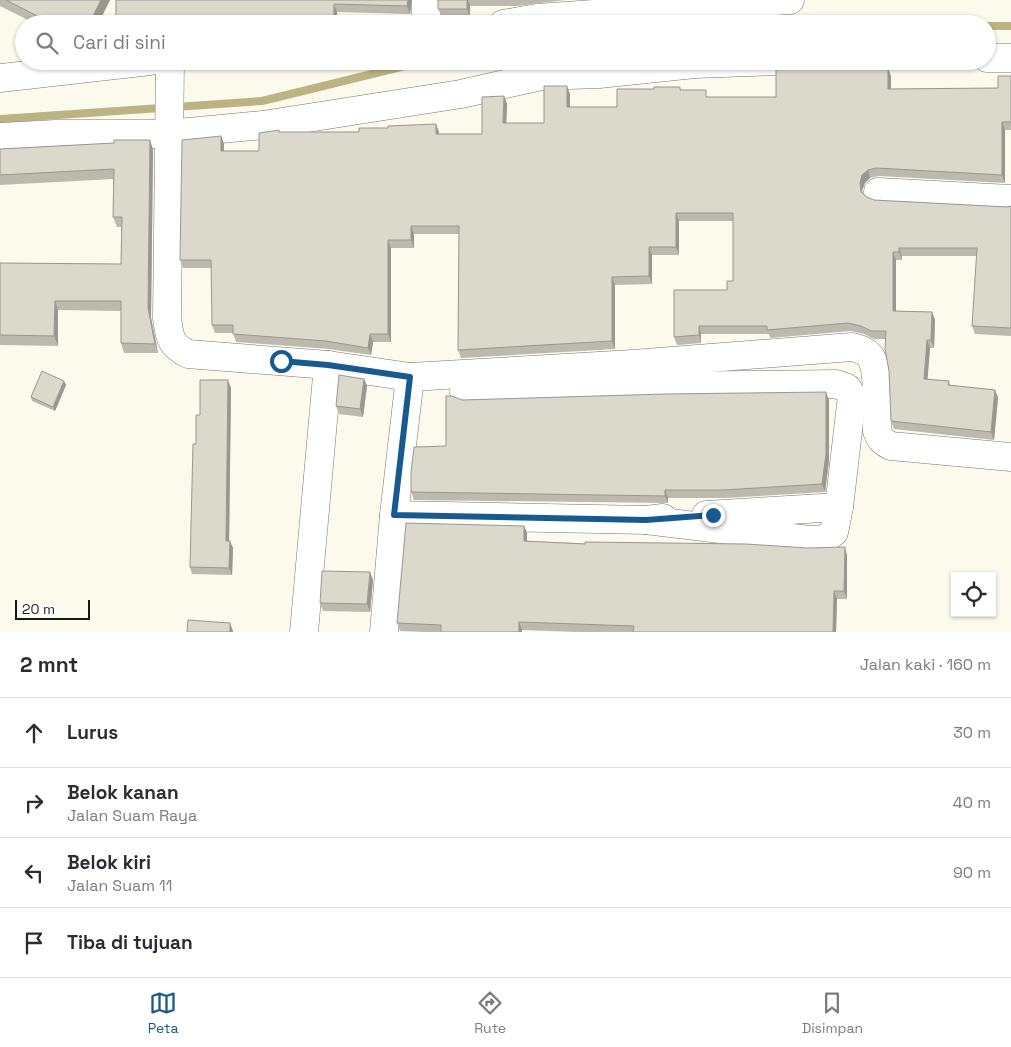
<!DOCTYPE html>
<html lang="id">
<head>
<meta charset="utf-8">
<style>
	:root { --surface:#fff; --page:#f2f2f3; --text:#2b2b33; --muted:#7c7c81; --line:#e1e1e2; --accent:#185a8f }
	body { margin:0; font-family:"Space Grotesk",sans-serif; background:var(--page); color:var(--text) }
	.controls { position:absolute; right:15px; bottom:15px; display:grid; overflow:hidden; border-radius:0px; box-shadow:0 1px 4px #0004 }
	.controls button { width:45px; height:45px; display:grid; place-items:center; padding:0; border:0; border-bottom:1px solid var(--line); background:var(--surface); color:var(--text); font:25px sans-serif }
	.scale { position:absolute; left:15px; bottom:12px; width:75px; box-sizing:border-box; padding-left:5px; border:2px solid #181713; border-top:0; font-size:14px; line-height:18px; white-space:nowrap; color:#181713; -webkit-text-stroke:4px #fff; paint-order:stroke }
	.stop { position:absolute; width:15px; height:15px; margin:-11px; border:4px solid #185a8f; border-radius:50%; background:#fff }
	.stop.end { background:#185a8f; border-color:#fff; box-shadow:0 1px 5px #0008 }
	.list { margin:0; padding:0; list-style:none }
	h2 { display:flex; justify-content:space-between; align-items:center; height:65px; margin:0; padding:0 20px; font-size:21px }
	h2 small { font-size:16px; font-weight:400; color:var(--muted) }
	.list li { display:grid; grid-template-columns:32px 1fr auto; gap:15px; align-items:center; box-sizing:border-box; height:70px; padding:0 20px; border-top:1px solid var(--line) }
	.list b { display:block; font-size:19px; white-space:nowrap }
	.list p { margin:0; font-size:16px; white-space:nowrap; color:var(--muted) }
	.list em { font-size:16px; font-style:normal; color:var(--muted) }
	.icon { flex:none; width:28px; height:28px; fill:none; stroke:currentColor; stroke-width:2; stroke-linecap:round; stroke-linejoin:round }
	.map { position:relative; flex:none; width:1011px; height:632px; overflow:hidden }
	.search { position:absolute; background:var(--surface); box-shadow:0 1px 4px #0004; left:15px; right:15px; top:15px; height:55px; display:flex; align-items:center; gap:12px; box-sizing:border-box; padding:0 18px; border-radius:28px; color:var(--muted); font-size:19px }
	.sheet { height:345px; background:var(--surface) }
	nav { display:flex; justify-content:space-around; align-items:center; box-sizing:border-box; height:70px; border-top:1px solid var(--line); background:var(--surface); font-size:14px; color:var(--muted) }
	nav a { display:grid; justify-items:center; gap:2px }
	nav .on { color:var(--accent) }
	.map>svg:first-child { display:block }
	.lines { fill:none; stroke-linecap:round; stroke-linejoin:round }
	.stream { stroke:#bcb383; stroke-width:8 }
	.minor-casing { stroke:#79766b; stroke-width:29 }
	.tertiary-casing { stroke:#79766b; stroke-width:29 }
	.minor { stroke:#fff; stroke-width:28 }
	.tertiary { stroke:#fff; stroke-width:28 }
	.wall { fill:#bcbaaf }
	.shaded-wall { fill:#99978f }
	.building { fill:#dbd8cc; stroke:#99978f }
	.route { stroke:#185a8f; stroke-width:6 }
</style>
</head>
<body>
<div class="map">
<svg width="1011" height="632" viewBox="0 0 1011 632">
	<rect width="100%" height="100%" fill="#fcf9ed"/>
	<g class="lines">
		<g class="stream">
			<polyline points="987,26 1011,26"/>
			<polyline points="0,119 262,101 413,64 437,61"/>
		</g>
		<g class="minor-casing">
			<g id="minor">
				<polyline points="426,0 426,24"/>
				<polyline points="987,58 1011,58"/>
				<path d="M170,61l-3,257c3,19 2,26 21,36l140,11 82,12 223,-13 219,-17c7,2 13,3 18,9 9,12 7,57 7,75 3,8 6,11 14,15l120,11"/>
				<polyline points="0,137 56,134 168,134 263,125 461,94 541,76 599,74 694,64 775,61"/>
				<polyline points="878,192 1011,199"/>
				<polyline points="464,392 668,386 836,384 847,388 852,396 839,507 834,532 825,539 809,540 646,520"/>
				<polyline points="394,515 646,520 663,518"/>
				<polyline points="706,515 839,507"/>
				<polyline points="304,632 328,365"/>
				<polyline points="384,632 394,515 410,377"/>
			</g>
		</g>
		<g class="tertiary-casing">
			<g id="tertiary">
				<polyline points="503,24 537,18 790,0"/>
				<polyline points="0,78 150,61"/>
			</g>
		</g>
		<use href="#minor" class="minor"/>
		<use href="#tertiary" class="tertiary"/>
	</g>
	<g class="wall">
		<polygon points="0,0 110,0 98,24 36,24 0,6"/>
		<polygon points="116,0 412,0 410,14 337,12 337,24 116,24"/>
		<polygon points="438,0 565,0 517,6 470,6 470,17 442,17 438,9"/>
		<polygon points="802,63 804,68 891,76 891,89 998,88 1011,76 1011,130 1005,130 1005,183 879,176 870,178 865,183 862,191 863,193 867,197 874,200 1007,207 1011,206 1011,336 975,334 972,326 977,256 902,256 902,260 896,260 896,311 932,312 935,320 934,348 930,348 927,379 949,381 950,385 995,390 998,398 994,440 894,429 891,421 889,371 886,339 874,339 864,334 851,331 770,338 769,334 701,334 701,343 677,345 674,337 727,290 733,281 733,221 679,221 679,255 652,255 652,284 615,285 615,349 461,358 458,350 459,234 414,234 414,248 391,248 391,342 373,342 371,355 329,349 236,342 233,333 215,333 212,325 212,268 183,268 180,260 221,136 224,144 224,151 259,151 280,132 359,132 388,128 436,124 439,134 482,134 504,96 507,104 506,123 544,123 570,94 570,107 617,107 654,89 680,87 681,90 709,97 776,97"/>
		<polygon points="150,140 153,150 151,318 158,353 124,353 121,343 121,311 58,310 58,346 0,345 0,263 121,264 121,227 117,227 113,217 113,179 0,185 0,187 0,149 114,143"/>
		<polygon points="364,379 367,386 363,417 339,414 336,406"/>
		<polygon points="64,381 66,385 55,411 32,401 31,397"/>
		<polygon points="231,388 229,541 233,548 232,575 192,574 190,567 196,444 200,415"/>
		<polygon points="462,400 829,400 829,461 825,492 725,498 668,498 668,503 414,500 411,492 446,446"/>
		<polygon points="524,526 527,533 527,541 847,555 847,599 837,599 836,632 578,632 522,630 522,632 425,632 400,631 397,623"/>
		<polygon points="373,580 370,612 323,611 320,603"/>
	</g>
	<g class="shaded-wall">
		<polygon points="101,0 110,0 98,24 89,24"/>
		<polygon points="408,0 412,0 410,14 407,6"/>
		<polygon points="467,0 468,0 470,6 470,17 467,9"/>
		<polygon points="334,4 337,12 337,24 334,24"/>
		<polygon points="888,68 891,76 891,97 888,89"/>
		<polygon points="567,86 570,94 570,115 567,107"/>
		<polygon points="504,96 507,104 506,131 503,123"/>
		<polygon points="1002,122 1005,130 1005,183 1002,175"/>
		<polygon points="436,124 439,132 439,142 436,134"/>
		<polygon points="221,136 224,144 224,159 221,151"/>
		<polygon points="150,140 153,150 151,318 158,353 155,344 148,308"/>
		<polygon points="868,170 870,178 865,183 862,191 864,200 860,183 862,175"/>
		<polygon points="676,213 679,221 679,255 676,247"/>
		<polygon points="411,226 414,234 414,248 411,240"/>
		<polygon points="388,240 391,248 391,342 388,334"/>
		<polygon points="649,247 652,255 652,284 649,276"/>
		<polygon points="899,248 902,256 902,260 899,252"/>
		<polygon points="893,252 896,260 896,319 893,311"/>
		<polygon points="612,277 615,285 615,349 612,341"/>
		<polygon points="55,301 58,310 58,346 54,336"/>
		<polygon points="932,312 935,320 934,348 931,340"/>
		<polygon points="699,326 701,334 701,343 699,335"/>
		<polygon points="370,334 373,342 371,355 368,348"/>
		<polygon points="927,340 930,348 927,387 924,379"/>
		<polygon points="364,379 367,386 363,417 360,409"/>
		<polygon points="228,380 231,388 229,548 226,541"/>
		<polygon points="64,381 66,385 55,411 53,407"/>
		<polygon points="995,390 998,398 994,440 991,432"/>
		<polygon points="826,392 829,400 829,461 825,492 822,484"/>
		<polygon points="665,490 668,498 668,503 665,496"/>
		<polygon points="524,526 527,533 527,549 524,541"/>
		<polygon points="230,541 233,548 232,575 229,568"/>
		<polygon points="845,547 847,555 847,599 844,591"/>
		<polygon points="370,572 373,580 370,612 367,604"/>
		<polygon points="834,591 837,599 836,632 833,632"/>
		<polygon points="519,622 522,630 522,632 519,632"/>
		<polygon points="230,623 233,631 233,632 230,632"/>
	</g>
	<g class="building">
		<polygon points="6,0 101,0 89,24 53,24"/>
		<polygon points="116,0 408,0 407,6 334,4 334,24 260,24 260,20 201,20 201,24 116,24"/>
		<rect x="438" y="0" width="29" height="9"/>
		<polygon points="783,63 802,63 802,68 888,68 888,89 998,88 998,76 1011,76 1011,122 1002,122 1002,175 876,168 868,170 862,175 860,183 861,192 867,197 874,200 1007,207 1011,206 1011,328 972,326 977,248 899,248 899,252 893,252 893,311 932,312 931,340 927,340 924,379 949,381 948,385 995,390 991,432 891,421 889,371 885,349 886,331 871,331 861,326 848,323 767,330 767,326 699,326 699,335 674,337 674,290 727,290 727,281 733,281 733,213 676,213 676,247 649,247 649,276 612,277 612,341 458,350 459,226 411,226 411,240 388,240 388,334 370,334 368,348 326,341 233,334 233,325 212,325 211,260 180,260 182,140 221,136 221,151 259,151 259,133 279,130 279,132 359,132 359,128 388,128 388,126 436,124 436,134 482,134 482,97 504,96 503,123 544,123 544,86 567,86 567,107 617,107 617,89 654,89 654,87 680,87 680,90 706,90 706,97 776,97 776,68"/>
		<polygon points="114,140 150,140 148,308 155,344 121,343 121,301 55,301 54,336 0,335 0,263 121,264 122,217 113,217 114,169 0,175 0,149 114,143"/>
		<polygon points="42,371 64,381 53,407 31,397"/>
		<polygon points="339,375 364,379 360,409 336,406"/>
		<polygon points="200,380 228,380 226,541 230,541 229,568 190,567 193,444 196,444 196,415 200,415"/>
		<polygon points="826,392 826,454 822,484 723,490 665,490 665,496 411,492 411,472 414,447 446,446 446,396 452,396 462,400 665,394"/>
		<polygon points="406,523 524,526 524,541 585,544 585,542 746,544 807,548 845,547 844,591 834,591 833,632 633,632 634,626 519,622 519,632 441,632 441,625 397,623"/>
		<polygon points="322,571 370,572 367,604 320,603"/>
		<polygon points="188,620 230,623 230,632 187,632"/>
	</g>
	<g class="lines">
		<polyline class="route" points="281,361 328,365 410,377 394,515 646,520 713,515"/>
	</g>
</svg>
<div class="controls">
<button><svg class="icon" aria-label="locate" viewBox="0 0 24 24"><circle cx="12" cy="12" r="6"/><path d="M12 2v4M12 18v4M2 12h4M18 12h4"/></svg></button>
</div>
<div class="scale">20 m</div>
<div class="stop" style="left:281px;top:361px"></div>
<div class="stop end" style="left:713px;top:515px"></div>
<div class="search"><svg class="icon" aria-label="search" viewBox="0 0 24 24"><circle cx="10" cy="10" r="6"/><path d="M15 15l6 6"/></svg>Cari di sini</div>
</div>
<section class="sheet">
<h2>2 mnt<small>Jalan kaki · 160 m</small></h2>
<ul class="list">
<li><svg class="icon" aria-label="ahead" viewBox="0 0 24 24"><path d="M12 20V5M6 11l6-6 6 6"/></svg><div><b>Lurus</b></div><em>30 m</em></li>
<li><svg class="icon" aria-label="right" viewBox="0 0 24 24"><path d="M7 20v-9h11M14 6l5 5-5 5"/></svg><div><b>Belok kanan</b><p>Jalan Suam Raya</p></div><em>40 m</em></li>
<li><svg class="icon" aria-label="left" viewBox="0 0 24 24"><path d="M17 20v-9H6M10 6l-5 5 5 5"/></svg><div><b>Belok kiri</b><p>Jalan Suam 11</p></div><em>90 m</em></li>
<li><svg class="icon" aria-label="arrive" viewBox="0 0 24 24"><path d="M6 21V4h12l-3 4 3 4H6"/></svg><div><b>Tiba di tujuan</b></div></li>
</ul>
</section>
<nav>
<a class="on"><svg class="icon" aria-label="map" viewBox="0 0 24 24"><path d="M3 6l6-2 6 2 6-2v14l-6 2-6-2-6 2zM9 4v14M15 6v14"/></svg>Peta</a>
<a><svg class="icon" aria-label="directions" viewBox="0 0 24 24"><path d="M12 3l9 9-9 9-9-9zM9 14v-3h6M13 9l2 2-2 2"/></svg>Rute</a>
<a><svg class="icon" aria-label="saved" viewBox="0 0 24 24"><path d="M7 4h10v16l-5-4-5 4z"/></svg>Disimpan</a>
</nav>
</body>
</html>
